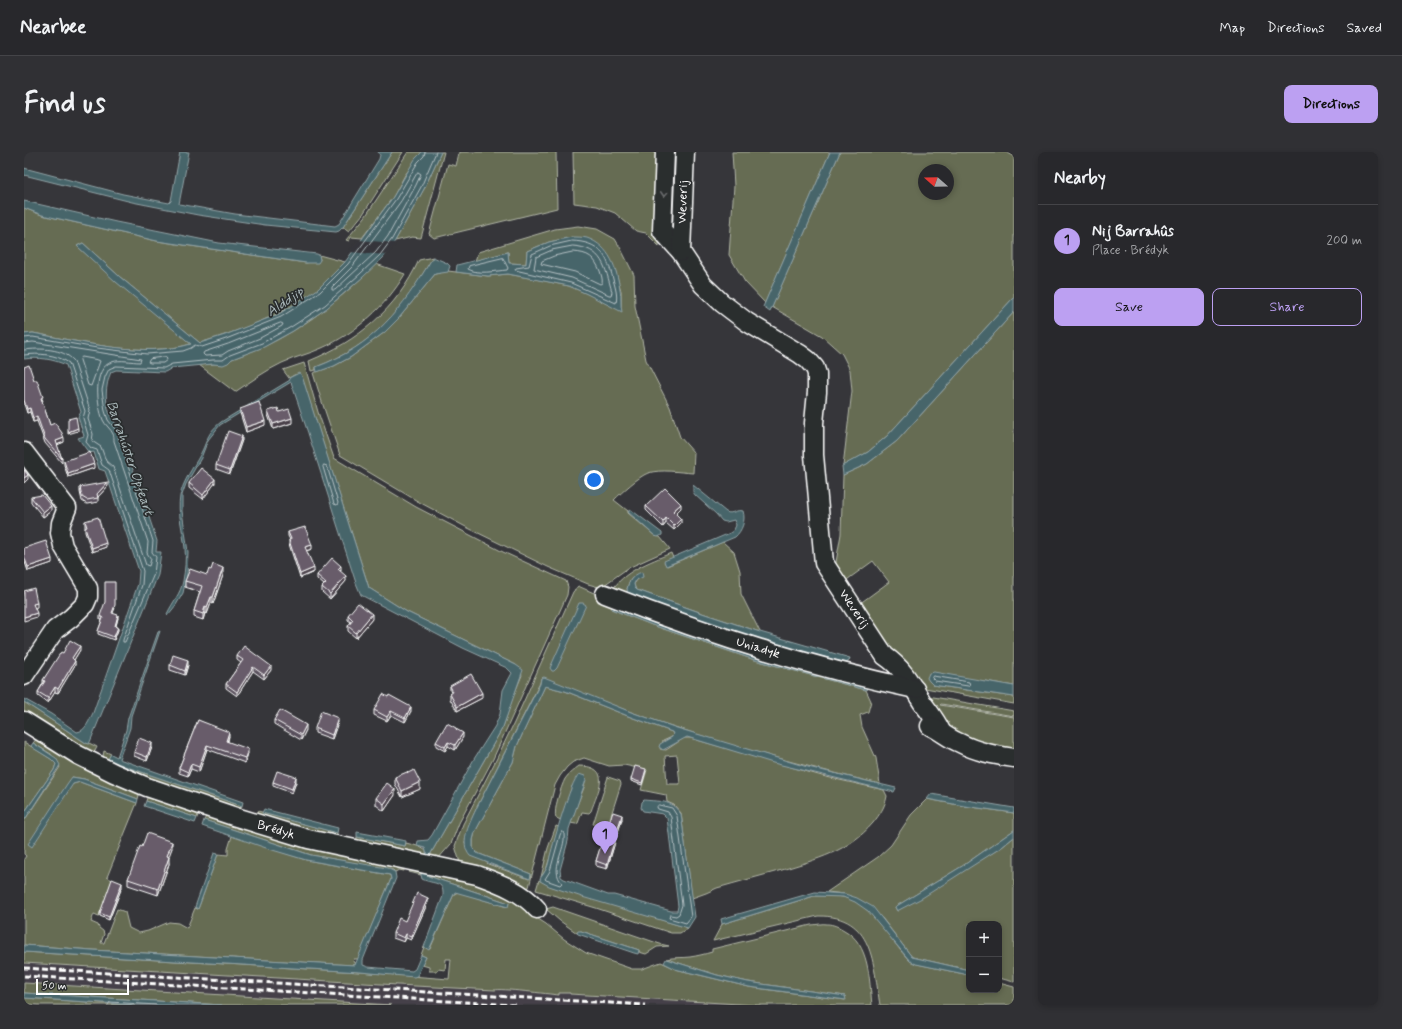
<!DOCTYPE html>
<html lang="en">
<head>
<meta charset="utf-8">
<style>
	:root { --surface:#28282c; --page:#303034; --text:#f1f3f6; --muted:#a5a6a9; --line:#444448; --accent:#bca0f2 }
	body { margin:0; font-family:Mynerve,sans-serif; background:var(--page); color:var(--text) }
	.controls { position:absolute; right:12px; bottom:12px; display:grid; overflow:hidden; border-radius:8px; box-shadow:0 2px 6px #0003 }
	.controls button { width:36px; height:36px; display:grid; place-items:center; padding:0; border:0; border-bottom:1px solid var(--line); background:var(--surface); color:var(--text); font:20px sans-serif }
	.compass { position:absolute; left:894px; top:12px; width:36px; height:36px; border-radius:50%; background:var(--surface); box-shadow:0 2px 6px #0003; rotate:290deg }
	.scale { position:absolute; left:12px; bottom:10px; width:93px; box-sizing:border-box; padding-left:4px; border:2px solid #fff; border-top:0; font-size:11px; line-height:14px; white-space:nowrap; color:#fff; -webkit-text-stroke:3px #2a2d2e; paint-order:stroke }
	.you { position:absolute; left:570px; top:328px; width:14px; height:14px; margin:-10px; border:3px solid #fff; border-radius:50%; background:#1a73e8; box-shadow:0 0 0 6px #1a73e833 }
	.badge { display:grid; place-items:center; width:26px; height:26px; border-radius:50%; background:var(--accent); color:#111; font-size:13px; font-weight:700 }
	.pin { position:absolute; translate:-50% -33px; filter:drop-shadow(0 1px 2px #0008) }
	.pin::after { content:''; position:absolute; top:21px; width:14px; height:12px; background:inherit; clip-path:polygon(0 0,100% 0,50% 100%) }
	.list { margin:0; padding:0; list-style:none }
	h2 { display:flex; justify-content:space-between; align-items:center; height:52px; margin:0; padding:0 16px; font-size:17px }
	h2 small { font-size:13px; font-weight:400; color:var(--muted) }
	.list li { display:grid; grid-template-columns:26px 1fr auto; gap:12px; align-items:center; box-sizing:border-box; height:72px; padding:0 16px; border-top:1px solid var(--line) }
	.list b { display:block; font-size:15px; white-space:nowrap }
	.list p { margin:0; font-size:13px; white-space:nowrap; color:var(--muted) }
	.list em { font-size:13px; font-style:normal; color:var(--muted) }
	.actions { display:flex; gap:8px; padding:12px 16px }
	.actions a { flex:1; padding:9px 0; border:1px solid var(--accent); border-radius:8px; text-align:center; font-size:14px; color:var(--accent) }
	.actions .main { background:var(--accent); color:#111 }
	.map { position:relative; flex:none; width:990px; height:853px; overflow:hidden; border-radius:8px }
	header { display:flex; align-items:center; gap:24px; box-sizing:border-box; height:56px; padding:0 20px; background:var(--surface); border-bottom:1px solid var(--line) }
	header strong { font-size:19px }
	nav { display:flex; gap:22px; margin-inline-start:auto; font-size:14px }
	.intro { display:flex; align-items:center; justify-content:space-between; box-sizing:border-box; height:96px; padding:0 24px }
	h1 { margin:0; font-size:28px }
	.button { padding:10px 18px; border-radius:8px; background:var(--accent); color:#111; font-size:14px; font-weight:700 }
	main { display:flex; gap:24px; padding:0 24px }
	aside { flex:1; background:var(--surface); border-radius:8px; box-shadow:0 2px 6px #0003 }
	.map>svg:first-child { display:block }
	.built { fill:#454148 }
	.green { fill:#666c52; stroke:#b2b6a8; fill-rule:evenodd }
	.water { fill:#47656b; stroke:#91a3a6 }
	.pier { fill:#36363a }
	.lines { fill:none; stroke-linecap:round; stroke-linejoin:round }
	.shore { stroke:#b5c1c4; stroke-width:1 }
	.minor-casing { stroke:#fff; stroke-width:21 }
	.minor { stroke:#2a2d2e; stroke-width:18 }
	.rail { stroke:#fff; stroke-width:3; stroke-dasharray:6 3; stroke-linecap:butt }
	.wall { fill:#594f5b; stroke:#fff }
	.shaded-wall { fill:#49404a; stroke:#fff }
	.building { fill:#685c6a; stroke:#fff }
	.oneway { stroke:#6a6c6d }
	.labels { text-anchor:middle; dominant-baseline:central; stroke-width:3.5; stroke-linejoin:round; paint-order:stroke }
	.street-label { font-size:13px; fill:#fff; stroke:#2a2d2e }
	.water-label { font-size:14px; font-style:italic; fill:#acbabc; stroke:#2a2d2e }
</style>
</head>
<body>
<header>
<strong>Nearbee</strong>
<nav><a>Map</a><a>Directions</a><a>Saved</a></nav>
</header>
<div class="intro"><h1>Find us</h1><a class="button">Directions</a></div>
<main>
<div class="map">
<svg width="990" height="853" viewBox="0 0 990 853">
	<rect width="100%" height="100%" fill="#36363a"/>
	<filter id="ink" filterUnits="userSpaceOnUse"><feTurbulence type="fractalNoise" baseFrequency=".025" numOctaves="2"/><feDisplacementMap in="SourceGraphic" scale="8" xChannelSelector="R" yChannelSelector="G"/><feConvolveMatrix kernelMatrix="1 2 1 2 8 2 1 2 1" color-interpolation-filters="sRGB"/></filter>
	<g filter="url(#ink)">
		<polygon class="built" points="0,811 391,834 471,838 475,836 484,838 533,843 534,840 546,840 546,842 732,853 367,853 0,831"/>
		<g class="green">
			<polygon points="368,0 379,0 339,62 325,79 319,75"/>
			<polygon points="384,0 398,0 381,23 369,45 338,86 327,85 325,89 322,88 341,65"/>
			<polygon points="417,0 420,0 397,86 388,85 371,89 400,37"/>
			<polygon points="438,0 532,0 533,56 410,86 405,82 424,12 432,14 435,1"/>
			<polygon points="549,0 638,0 635,94 622,81 612,79 591,61 573,54 550,51"/>
			<polygon points="708,0 806,0 741,151 721,130 705,103 710,34"/>
			<path d="M816,0h166l8,4v141l-127,139 -19,16 -25,14 9,-75 -2,-21 -8,-16 -20,-18 -50,-29zM900,18h24v24h-24z"/>
			<path d="M0,56l18,7 115,26 149,22 14,-3 -1,-5 26,7c-9,8 -18,20 -28,28 -36,26 -76,40 -117,53l-80,-66 -37,-34 -6,3 114,98c-48,14 -109,-2 -158,-11l-9,1z"/>
			<path d="M554,74l19,3 18,10 6,10 13,26 1,31 11,54 24,47 10,30 14,16 -1,20c-14,-1 -32,-4 -45,0 -10,4 -26,19 -34,27l14,11v2l27,23 5,1 10,12 -42,19 -24,17 -2,3 -14,-4 -40,-17 -84,-41 -45,-24 -79,-47 -18,-53 -9,-29 21,-7 17,-9 34,-25 14,-14 36,-44 13,-3 40,5 20,-2 32,6 29,6 52,22v-17l-6,-22 -43,-32 -23,5 -22,9 -1,13 -17,-1 -1,-11 -33,9 3,-9 77,-23z"/>
			<path d="M409,105c-31,53 -58,88 -117,110v3l-5,1 -2,-10c49,-20 88,-52 110,-101z"/>
			<path d="M352,112l29,10c-19,32 -49,59 -83,74 -13,6 -27,9 -40,15 -17,8 -32,19 -47,29l-36,-27c5,0 9,-1 14,-1 8,-1 12,2 19,-5 10,-4 21,-8 31,-12 43,-20 80,-50 113,-83z"/>
			<polygon points="990,160 990,534 961,529 909,533 990,545 990,552 901,536 891,532 835,452 865,430 849,409 820,430 811,416 817,382 819,323 843,312 873,289"/>
			<path d="M280,211l14,49 16,46 82,49 87,45 63,29 2,6 -1,8 -74,164 -34,64 -8,21 -14,16 -81,-16 1,-7 48,9 1,-3c11,3 16,3 24,12l73,-128 10,-30 9,-22 -6,-10 -109,-53 -38,-24 -68,-214 -7,1 -5,3 -6,-8z"/>
			<path d="M699,390l11,10 6,19 1,23 19,38 -55,-18 -68,-24 -2,-2 -1,-4 4,-5 -6,-1 -3,4 -2,7 76,32 109,33 34,9 -6,5 -229,-76c12,-21 39,-30 60,-39l2,5 -9,4 3,4z"/>
			<path d="M554,434l48,21 233,74 8,7 -111,-30 -103,-35 -41,-16 -1,2 41,16 103,35 111,30 5,11 -3,11 -8,3 2,12 14,31 4,26c-68,-16 -136,-34 -202,-56 -46,-14 -90,-33 -134,-50h-3l-1,5 -63,124 -7,16 -5,20 23,21 41,15 2,-5 -54,-21 -4,-3v-10l2,-8 38,-70 4,-16 5,-11 23,-49 20,5 63,25 44,16 1,2 -1,3 -9,4 -3,8 6,1 18,-12h6l132,38 62,14 3,6c-2,11 -7,18 -14,27 -25,29 -56,36 -91,47 -22,6 -44,12 -65,18l-11,5 -14,5 -11,-85 -7,-8 -7,-3 -1,-7 -25,-5 6,-20 -23,-5 -15,1 -25,-8 -11,4 -6,5 -7,9 -5,9 -26,102 -2,1 -66,-22 -6,-20 8,-22 33,-64 18,-37 59,-131zM653,603l3,29h-13l-2,-28z"/>
			<polygon points="898,543 990,559 990,564 917,552 916,553 990,565 990,600 959,595 922,574"/>
			<polygon points="0,550 62,591 65,591 73,595 71,599 65,602 0,562"/>
			<polygon points="14,585 116,639 114,647 60,627 48,625 49,632 56,630 113,651 83,725 88,728 75,764 70,762 67,770 74,773 75,776 79,779 80,782 77,791 80,791 93,757 101,760 105,776 115,781 124,779 145,770 154,771 163,776 171,756 174,757 194,702 204,703 204,697 208,684 282,708 366,723 367,727 334,807 330,807 329,810 332,811 331,813 328,813 68,798 0,793 0,707 2,704 0,702 0,669 36,615 27,602 9,591"/>
			<polygon points="0,590 27,607 32,612 30,618 0,661"/>
			<polygon points="80,599 87,602 84,607 103,615 218,654 214,661 78,610"/>
			<path d="M555,614c34,0 19,25 12,45l-2,2 -7,-1 -4,11 -2,1 -6,-1 15,-38 -13,1 -11,34 -5,-2c-3,-8 5,-31 9,-39 4,-6 9,-9 14,-13z"/>
			<polygon points="584,625 596,629 597,632 583,676 569,672"/>
			<polygon points="127,642 175,659 173,666 122,649 123,646"/>
			<polygon points="903,647 940,654 990,661 990,678 940,713 871,755 873,759 978,695 990,685 990,830 975,826 975,772 945,772 945,818 888,805 858,766 821,742 803,740 854,705 867,693 887,663"/>
			<polygon points="234,659 313,681 312,688 231,666"/>
			<polygon points="184,662 380,716 380,719 375,718 371,720 369,718 287,703 180,668"/>
			<polygon points="532,674 535,675 522,718 517,725 524,696"/>
			<path d="M389,715l21,4 60,16 17,9 9,6 12,13 14,9 18,15 22,14 46,16h10l19,-7 11,5 3,2 74,18 96,13v-4l-97,-14 -31,-7 -51,-16c8,-2 16,-1 24,-2 7,-1 15,-3 22,-5v-3l99,-24c5,0 11,-2 16,-1 6,0 12,3 17,6 26,14 25,49 28,75h-116l-186,-11v-1h-11v2c-10,-1 -59,-7 -64,-5l-80,-4 -391,-23v-11l336,20 89,7 2,-20h-5l-1,11 -7,-1 -1,2h-8v-4l-7,-2 4,-8 -5,-2 3,-8 6,2 24,-55 4,-2 49,15 2,-4 -81,-27 -2,-4 -4,-1 -1,4 -12,-3z"/>
			<polygon points="515,728 526,734 664,776 656,781 647,781 572,756 512,738"/>
			<path d="M790,744c9,0 19,-1 29,1 30,7 46,43 67,64l7,3 52,11v15h30v-7l15,4v18h-134c-7,-41 -6,-90 -62,-89l-105,25 9,-17z"/>
			<polygon points="529,755 636,792 645,794 633,795 622,802 615,800 615,798 557,779 553,781 536,769 522,757"/>
			<polygon points="0,831 367,853 198,853 0,841"/>
			<polygon points="0,846 111,853 16,853 0,852"/>
		</g>
		<g class="water">
			<polygon points="156,0 165,0 155,52 211,62 311,74 315,72 355,7 356,3 354,0 368,0 319,75 315,79 312,80 241,73 174,63 108,50 0,23 0,16 99,42 145,51 147,49"/>
			<path d="M398,0h19l-17,37 -29,52 -12,17 -20,19 -36,31 -34,23 -29,16 -32,12 -4,4 -5,2 -10,-1 -41,4 -7,4 -49,-2 -5,2c-6,13 -7,33 1,46 3,7 10,11 12,18l-2,1 35,104 -1,11h5l-3,23 -68,167 -1,2 -3,-1 -62,-41v-3l27,15 26,18c9,-1 12,-12 16,-19l45,-129 1,-13 -34,-100 -6,-2 -5,-17 -5,1 -11,-15 6,-2 -6,-19 3,-5 -15,-47c-13,-6 -27,-8 -42,-6v-25l9,-1c48,9 111,25 158,11l-75,-62 -39,-36 6,-3 37,34 80,66 25,-8 54,-21 39,-25 27,-27 48,-65 22,-38z"/>
			<polygon points="806,0 816,0 746,160 739,155"/>
			<polygon points="0,49 92,70 195,91 293,102 295,103 296,108 294,111 282,111 133,89 18,63 0,56"/>
			<path d="M548,85c5,0 11,0 15,1 23,8 30,31 33,52 2,7 0,15 2,22l-35,-18 -18,-8 -61,-12 -20,2 -32,-4 1,-7 51,-13 1,11 17,1 1,-13 22,-9z"/>
			<path d="M409,105l14,6 3,3 -2,6 -13,2 -36,44 -14,14 -34,25 -17,9 -17,6 -1,-5c59,-22 85,-57 117,-110z"/>
			<polygon points="990,145 990,160 873,289 843,312 819,323 818,314 844,300 863,284"/>
			<path d="M275,221l2,1 2,5 66,209 38,24 109,53 7,5 -20,57 -73,128h-3l-2,-7 -8,-2 1,-5 10,-1 4,-5 42,-76 21,-33 5,-12 3,-24 9,-17 -5,-5 -44,-20 -102,-53 -5,-12c-22,-67 -42,-134 -65,-201l-71,43 -12,15 -7,18 -15,26 -4,11v16l6,41 -1,22 -4,19 -7,12 -8,10 -1,-1c5,-11 14,-21 16,-33 2,-11 3,-22 2,-33 -2,-17 -8,-35 -5,-52 3,-15 13,-28 20,-41 8,-15 6,-21 21,-33l69,-42 -1,-2z"/>
			<path d="M669,333l33,27c6,3 10,-3 17,-1 3,9 -1,20 -8,26l-69,29 -2,-5 66,-28 4,-3 2,-5 -2,-5 -8,2 -4,-1 -6,-7 -21,-19 -2,-3z"/>
			<polygon points="606,357 638,381 638,383 634,385 631,384 604,360"/>
			<path d="M618,420l1,5 -7,3 -2,4 1,4 2,2 68,24 55,18 90,26 -1,3 -3,2c-54,-14 -109,-30 -162,-49 -19,-7 -39,-13 -57,-22 0,-9 5,-17 15,-20z"/>
			<polygon points="555,451 559,451 562,453 533,516 530,519 528,519 526,516"/>
			<polygon points="588,455 629,471 732,506 843,536 842,538 731,508 628,473 587,457"/>
			<polygon points="136,479 107,564 106,576 95,607 219,650 218,654 103,615 84,607 87,602 93,605 102,578 104,566 134,480"/>
			<polygon points="910,520 990,534 990,545 909,533 905,529 903,526 905,521"/>
			<path d="M520,525l87,35 46,16 127,38 92,22 -2,4 -121,-29 -86,-26 -24,13 -4,-3 1,-3 12,-7 1,-3 -1,-2 -44,-16 -63,-25 -20,-5 -23,49 -5,11 -4,16 -38,70 -2,8v9l4,4 54,21 -1,5 -60,-23c-12,-14 1,-35 7,-49l63,-123 1,-6z"/>
			<polygon points="9,591 32,606 36,613 0,669 0,661 30,618 32,612 27,607 9,596 7,594"/>
			<path d="M555,622l6,2 1,4 -17,49 -1,12 -8,29 1,7 3,2 44,16h6l57,16h6l1,-5 -11,-88 -4,-4 -20,-3 -2,-3 1,-6 2,-2c17,2 26,-1 37,14l14,103 -7,11 -106,-31 -33,-11 -9,-5c0,-5 3,-5 5,-10 3,-4 4,-10 5,-15 4,-15 20,-74 29,-82z"/>
			<polygon points="48,625 60,627 114,647 113,651 56,630 49,632 8,695 4,692 43,632"/>
			<polygon points="907,642 990,656 990,661 940,654 903,647"/>
			<polygon points="122,649 173,666 171,671 120,654"/>
			<polygon points="240,657 314,676 313,681 238,661"/>
			<polygon points="180,668 287,703 363,716 371,720 372,726 339,808 339,813 344,815 388,819 391,817 397,803 402,805 393,824 390,825 336,820 0,800 0,793 68,798 331,813 367,727 366,723 282,708 245,697 178,674"/>
			<polygon points="990,678 990,685 978,695 898,746 873,759 871,755 940,713"/>
			<polygon points="333,680 382,689 381,694 333,685"/>
			<polygon points="190,701 194,702 174,757 171,755"/>
			<path d="M398,719l4,1 2,4 81,27 -1,4 -53,-15 -1,2 -25,56 -5,-3 19,-51c1,-16 -9,-11 -21,-17l-1,-4z"/>
			<polygon points="791,740 821,742 833,746 849,755 888,805 945,818 945,823 892,812 886,809 844,759 831,750 819,745 790,744 698,772 697,767"/>
			<polygon points="554,779 557,779 615,798 614,802 610,801 554,782 553,781"/>
			<polygon points="642,807 693,823 724,830 821,844 822,848 725,835 651,817 648,815 640,811"/>
			<polygon points="0,841 198,853 111,853 0,846"/>
		</g>
		<polygon class="pier" points="334,88 372,91 363,103 325,100"/>
		<g class="lines">
			<g class="shore">
				<polygon points="394,20 397,22 392,33 364,84 352,100 311,138 308,138 308,135 328,115 366,64 377,49"/>
				<path d="M548,89c27,1 35,13 41,38 2,8 5,16 3,24l-45,-20 -56,-13 1,-2 13,-2 3,-12 18,-8z"/>
				<path d="M549,94c30,2 32,21 39,46l-1,3h-2l-37,-17 -38,-9 2,-12 16,-7z"/>
				<path d="M549,100c16,1 21,5 27,19 1,4 3,8 2,12l-2,1 -25,-12 -34,-8 1,-3 12,-5z"/>
				<path d="M479,106l5,10 -1,2c-12,1 -29,5 -39,-1l1,-3z"/>
				<polygon points="257,171 259,172 258,174 236,186 204,199 198,203 181,204 179,202 180,200 204,192"/>
				<polyline points="0,186 9,185 73,196 123,202 159,199 167,196 171,193 178,195 202,187 257,165 296,140 324,112 372,47 394,10 400,4 401,0"/>
				<path d="M0,191l9,-1 108,17 -1,3c-8,0 -20,-3 -28,0 -20,6 -15,43 -9,58 2,5 8,9 10,14 1,2 1,5 1,7l34,101 -1,11 4,6 -2,7 -3,-1 -33,-98 -7,-6 -5,-14 -9,-6 1,-7 -5,-15 2,-9 -16,-49c-11,-13 -34,-13 -50,-11"/>
				<path d="M0,203c15,-2 32,-1 45,8l16,48 -2,7 5,17 -2,7 5,6 6,2 5,15 7,5 34,101 -1,14 -19,55v2h2l29,-68 2,-17 -4,-5 1,-11 -34,-102v-5l-11,-14 -3,-9 -3,-21 3,-13 4,-8 7,-3 48,2 8,-4 41,-4h10l7,-5 32,-12 29,-16 34,-22 35,-31 20,-19 12,-16 29,-52 15,-35"/>
				<polygon points="58,205 74,208 76,209 67,234 64,233 56,208"/>
				<polygon points="142,205 143,208 139,211 126,211 124,210 126,207"/>
				<polygon points="300,313 303,314 314,351 313,353 310,352 299,315"/>
				<polygon points="909,524 945,530 946,533 944,534 911,529 908,526"/>
				<polygon points="635,653 648,656 653,664 667,765 662,771 645,766 646,763 652,764 655,762 658,753 647,665 644,660 634,657 633,655"/>
				<path d="M539,680l1,2c2,16 -15,35 -2,49l-2,2 -14,-5 -1,-1 5,-8 10,-36 1,-2z"/>
				<polyline points="84,853 86,850 132,853"/>
			</g>
			<g class="minor-casing">
				<g id="minor">
					<path d="M641,0l-3,79 19,21 22,33 19,18 25,19 53,32 8,6 7,8 2,6v18l-3,31v32l10,108 61,93c18,12 26,28 37,46 7,10 14,18 19,29"/>
					<polyline points="657,100 661,0"/>
					<polyline points="0,300 43,356 37,371 36,381 39,394 64,436 64,445 61,452 47,466 31,478 0,524"/>
					<path d="M581,442c101,40 204,73 310,95"/>
					<path d="M0,569l54,34 36,18 33,14 89,30 72,22 169,36c22,8 45,16 60,34"/>
					<path d="M906,574c11,5 19,13 30,17 17,9 35,12 54,15"/>
				</g>
			</g>
			<use href="#minor" class="minor"/>
			<g class="rail">
				<polyline points="0,816 621,853"/>
				<polyline points="0,824 491,853"/>
			</g>
		</g>
		<g class="wall">
			<polygon points="0,215 10,228 19,249 18,249 26,273 40,290 33,293 38,307 38,311 21,291 13,269 9,270 6,260 3,261 0,252"/>
			<polygon points="216,257 241,273 222,280 216,261"/>
			<polygon points="244,259 255,260 268,271 249,277 244,263"/>
			<polygon points="218,288 206,322 192,317 192,313"/>
			<polygon points="40,309 70,316 44,325 40,313"/>
			<polygon points="165,331 191,331 179,347 165,336"/>
			<polygon points="84,334 74,345 74,350 63,352 58,349 56,340 56,335"/>
			<polygon points="7,345 27,359 19,365 7,350"/>
			<polygon points="622,354 657,356 651,361 657,371 650,378 642,371 639,375 622,358"/>
			<polygon points="61,369 82,395 68,400 61,380"/>
			<polygon points="264,380 288,397 282,399 290,420 276,426 265,392 265,388 266,388 264,384"/>
			<polygon points="0,396 28,411 4,419 0,408"/>
			<polygon points="317,418 316,419 322,429 306,447 298,440 298,435 300,433 293,427 293,423"/>
			<polygon points="183,423 199,423 189,452 187,451 183,462 181,461 179,468 170,465 170,459 176,440 161,435 161,429"/>
			<polygon points="91,456 89,461 94,466 92,474 94,478 90,488 74,482 74,479 78,468 76,467 76,464"/>
			<polygon points="324,463 348,467 332,486 324,479 324,474 327,470 324,468"/>
			<polygon points="56,498 50,508 51,513 34,541 31,540 24,551 14,544 14,540 19,531 19,528 39,501"/>
			<polygon points="213,504 247,518 240,527 229,519 213,544 202,536 202,532 217,511 213,508"/>
			<polygon points="146,513 164,513 161,523 146,518"/>
			<polygon points="426,534 458,546 433,559 426,547 426,542 427,541 426,538"/>
			<polygon points="350,558 387,559 381,570 367,563 363,569 350,563"/>
			<polygon points="174,568 205,584 204,590 224,601 221,611 183,597 175,620 167,617 164,624 155,621 155,616"/>
			<polygon points="250,568 282,578 277,588 250,572"/>
			<polygon points="314,570 308,587 291,581 291,576"/>
			<polygon points="432,577 439,585 431,598 424,594 421,599 412,594 412,590"/>
			<polygon points="128,595 123,609 110,604 110,600"/>
			<polygon points="622,619 618,633 607,629 607,627"/>
			<polygon points="371,625 396,637 378,645 371,632"/>
			<polygon points="249,630 272,630 268,641 249,634"/>
			<polygon points="371,643 360,659 352,653 352,646"/>
			<polygon points="598,667 583,717 572,714 572,709 584,673"/>
			<polygon points="118,695 148,696 144,705 145,712 134,743 104,733 104,727"/>
			<polygon points="98,735 85,768 76,764 76,761"/>
			<polygon points="404,750 387,788 382,786 380,790 369,786 369,781 381,769"/>
		</g>
		<g class="shaded-wall">
			<polygon points="6,256 6,260 3,261 3,257"/>
			<polygon points="13,264 13,269 9,270 9,266"/>
			<polygon points="268,266 268,271 249,277 249,272"/>
			<polygon points="241,269 241,273 222,280 222,275"/>
			<polygon points="54,276 54,279 44,282 44,280"/>
			<polygon points="218,284 218,288 206,322 206,318"/>
			<polygon points="40,286 40,290 32,293 32,289"/>
			<polygon points="70,312 70,316 44,325 44,321"/>
			<polygon points="4,323 4,327 0,331 0,326"/>
			<polygon points="191,327 191,331 179,347 179,343"/>
			<polygon points="84,330 84,334 73,346 73,342"/>
			<polygon points="657,352 657,356 649,364 649,359"/>
			<polygon points="27,354 27,359 19,365 19,360"/>
			<polygon points="642,366 642,371 639,375 639,370"/>
			<polygon points="657,367 657,371 650,378 650,374"/>
			<polygon points="82,391 82,395 68,400 68,396"/>
			<polygon points="288,393 288,397 281,399 281,395"/>
			<polygon points="28,407 28,411 4,419 4,415"/>
			<polygon points="317,414 317,418 314,421 314,417"/>
			<polygon points="199,416 199,423 189,452 189,445"/>
			<polygon points="290,416 290,420 276,426 276,422"/>
			<polygon points="322,424 322,429 306,447 306,442"/>
			<polygon points="187,445 187,451 183,462 183,455"/>
			<polygon points="13,451 13,455 9,457 9,452"/>
			<polygon points="181,454 181,461 179,468 179,462"/>
			<polygon points="13,461 13,465 0,469 0,465"/>
			<polygon points="348,462 348,467 332,486 332,481"/>
			<polygon points="94,463 94,466 91,477 91,474"/>
			<polygon points="94,475 94,478 90,488 90,485"/>
			<polygon points="56,494 56,498 48,511 48,506"/>
			<polygon points="164,508 164,513 161,523 161,519"/>
			<polygon points="51,509 51,513 34,541 34,537"/>
			<polygon points="247,514 247,518 240,527 240,523"/>
			<polygon points="229,515 229,519 213,544 213,540"/>
			<polygon points="31,535 31,540 24,551 24,546"/>
			<polygon points="458,541 458,546 433,559 433,555"/>
			<polygon points="387,555 387,559 381,570 381,566"/>
			<polygon points="367,559 367,563 363,569 363,565"/>
			<polygon points="314,566 314,570 308,587 308,583"/>
			<polygon points="282,573 282,578 277,588 277,583"/>
			<polygon points="205,580 205,584 202,593 202,589"/>
			<polygon points="439,581 439,585 431,598 431,593"/>
			<polygon points="424,590 424,594 421,599 421,595"/>
			<polygon points="128,591 128,595 123,609 123,605"/>
			<polygon points="183,593 183,597 175,620 175,615"/>
			<polygon points="224,597 224,601 221,611 221,606"/>
			<polygon points="167,612 167,617 164,624 164,620"/>
			<polygon points="272,625 272,630 268,641 268,637"/>
			<polygon points="396,630 396,637 378,645 378,639"/>
			<polygon points="371,637 371,643 360,659 360,652"/>
			<polygon points="598,663 598,667 583,717 583,713"/>
			<polygon points="148,690 148,696 143,710 143,704"/>
			<polygon points="145,705 145,712 134,743 134,737"/>
			<polygon points="98,731 98,735 85,768 85,765"/>
			<polygon points="404,746 404,750 387,788 387,784"/>
			<polygon points="382,782 382,786 380,790 380,786"/>
		</g>
		<g class="building">
			<polygon points="5,213 10,228 13,228 19,245 17,246 26,273 31,271 38,281 40,286 32,289 38,307 21,287 13,264 9,266 6,256 3,257 0,248 0,215"/>
			<polygon points="235,250 241,269 222,275 216,257"/>
			<polygon points="254,256 255,260 265,257 268,266 249,272 244,259"/>
			<polygon points="52,265 54,276 44,280 44,267"/>
			<polygon points="204,279 218,284 206,318 192,313"/>
			<polygon points="66,300 70,312 44,321 40,309"/>
			<polygon points="177,316 191,327 179,343 165,331"/>
			<polygon points="0,318 4,323 0,326"/>
			<polygon points="84,330 73,342 74,346 63,348 58,345 56,335"/>
			<polygon points="641,336 657,352 649,359 657,367 650,374 642,366 639,370 622,354"/>
			<polygon points="18,343 27,354 19,360 7,345"/>
			<polygon points="74,365 82,391 68,396 61,376 63,375 61,369"/>
			<polygon points="281,375 288,393 281,395 290,416 276,422 265,388 267,387 264,380"/>
			<polygon points="22,389 28,407 4,415 0,404 0,396"/>
			<polygon points="308,406 317,414 314,417 322,424 306,442 298,435 302,431 293,423"/>
			<polygon points="189,412 199,416 189,445 187,445 183,455 181,454 179,462 170,459 178,434 161,429 166,417 183,423 185,417 187,418"/>
			<polygon points="81,430 91,430 91,453 88,461 94,463 91,474 94,475 90,485 74,479 79,466 76,464 81,450"/>
			<polygon points="10,436 13,451 9,452 13,461 0,465 0,439"/>
			<polygon points="334,451 348,462 332,481 324,474 329,468 324,463"/>
			<polygon points="46,488 56,494 48,506 51,509 34,537 31,535 24,546 14,540 21,529 19,528 37,500 39,501"/>
			<polygon points="220,494 247,514 240,523 229,515 213,540 202,532 219,508 213,504"/>
			<polygon points="149,503 164,508 161,519 146,513"/>
			<polygon points="447,522 458,541 433,555 426,542 429,540 426,534"/>
			<polygon points="359,542 364,545 365,543 387,555 381,566 367,559 363,565 350,558"/>
			<polygon points="256,558 282,573 277,583 250,568"/>
			<polygon points="297,559 314,566 308,583 291,576"/>
			<polygon points="174,568 205,580 202,589 224,597 221,606 183,593 175,615 167,612 164,620 155,616"/>
			<polygon points="423,571 432,576 432,577 439,581 431,593 424,590 421,595 412,590"/>
			<polygon points="115,586 128,591 123,605 110,600"/>
			<polygon points="611,614 622,617 618,631 607,627"/>
			<polygon points="390,618 396,630 378,639 371,625 383,620 384,621"/>
			<polygon points="253,619 272,625 268,637 249,630"/>
			<polygon points="363,631 371,637 360,652 352,646"/>
			<polygon points="589,660 598,663 583,713 572,709 583,673 584,673"/>
			<polygon points="123,681 148,690 143,704 145,705 134,737 104,727 116,694 118,695"/>
			<polygon points="88,727 98,731 85,765 76,761"/>
			<polygon points="393,741 404,746 387,784 382,782 380,786 369,781 375,766 381,769"/>
		</g>
		<defs><path id="oneway-chevron" d="M-2-3.5L2.5 0L-2 3.5" fill="none" stroke-width="1.6" stroke-linecap="round" stroke-linejoin="round"/></defs>
		<use class="oneway" href="#oneway-chevron" transform="translate(640 42) rotate(93)"/>
	</g>
	<g class="labels">
		<g class="street-label">
			<text transform="translate(659 50) rotate(-88)">Weverij</text>
			<text transform="translate(830 457) rotate(56)">Weverij</text>
			<text transform="translate(734 496) rotate(17)">Uniadyk</text>
			<text transform="translate(252 678) rotate(16)">Brédyk</text>
		</g>
		<g class="water-label">
			<text transform="translate(261 150) rotate(-34)">Alddjip</text>
			<text transform="translate(106 306) rotate(71)">Barrahúster Opfeart</text>
		</g>
	</g>
</svg>
<div class="controls">
<button>+</button>
<button>−</button>
</div>
<svg class="compass" viewBox="-18 -18 36 36"><path d="M0-13l5 13h-10z" fill="#e53935"/><path d="M0 13l5-13h-10z" fill="#a5a6a9"/></svg>
<div class="scale">50 m</div>
<div class="you"></div>
<div class="pin badge" style="left:581px;top:702px">1</div>
</div>
<aside>
<h2>Nearby<small></small></h2>
<ul class="list">
<li><span class="badge">1</span><div><b>Nij Barrahûs</b><p>Place · Brédyk</p></div><em>200 m</em></li>
</ul>
<div class="actions"><a class="main">Save</a><a>Share</a></div>
</aside>
</main>
</body>
</html>
